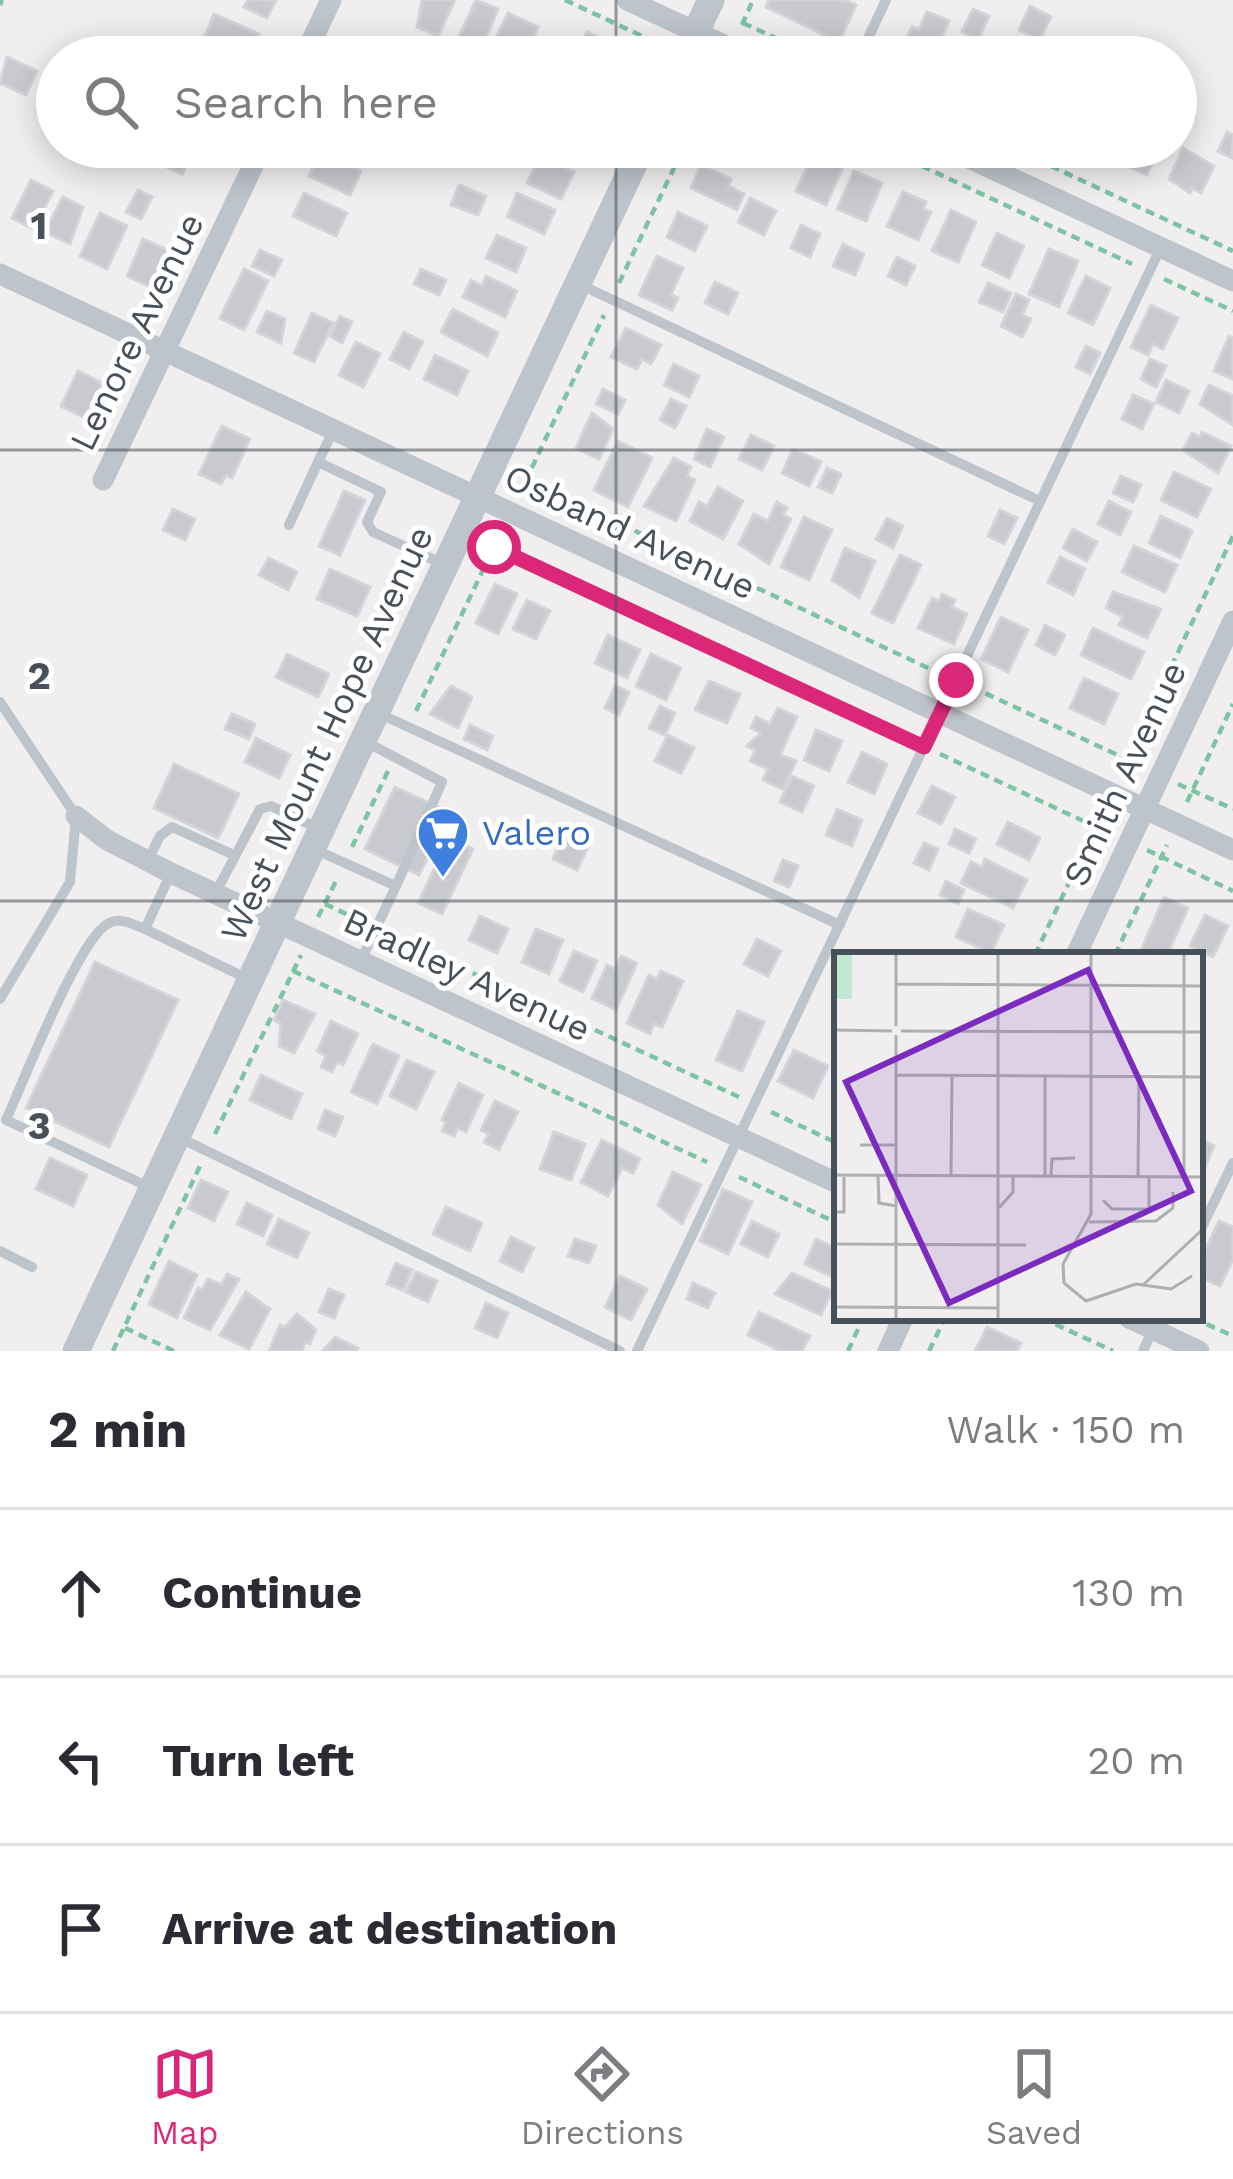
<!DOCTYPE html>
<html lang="en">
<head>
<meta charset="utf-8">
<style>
	:root { --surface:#fff; --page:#f2f2f3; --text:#2b2b33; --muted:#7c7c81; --line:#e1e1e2; --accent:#db2777 }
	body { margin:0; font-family:"Work Sans",sans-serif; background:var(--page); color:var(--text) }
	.stop { position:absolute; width:36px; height:36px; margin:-27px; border:9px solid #db2777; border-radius:50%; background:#fff }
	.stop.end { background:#db2777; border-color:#fff; box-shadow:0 3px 12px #0008 }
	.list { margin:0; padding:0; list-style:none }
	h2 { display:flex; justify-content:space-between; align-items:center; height:156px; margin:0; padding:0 48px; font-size:51px }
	h2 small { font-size:39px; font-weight:400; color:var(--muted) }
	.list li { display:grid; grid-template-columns:78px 1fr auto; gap:36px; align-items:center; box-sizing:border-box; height:168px; padding:0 48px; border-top:3px solid var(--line) }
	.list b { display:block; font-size:45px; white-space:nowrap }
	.list em { font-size:39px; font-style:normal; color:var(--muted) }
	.icon { flex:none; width:66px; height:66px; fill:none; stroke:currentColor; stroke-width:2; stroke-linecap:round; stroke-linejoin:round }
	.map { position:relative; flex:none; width:1233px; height:1351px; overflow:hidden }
	.search { position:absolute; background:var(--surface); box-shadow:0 6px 30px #0003; left:36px; right:36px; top:36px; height:132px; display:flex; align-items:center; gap:30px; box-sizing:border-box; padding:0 42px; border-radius:66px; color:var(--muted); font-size:45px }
	.sheet { height:660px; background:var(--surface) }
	nav { display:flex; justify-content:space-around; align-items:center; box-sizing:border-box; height:168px; border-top:3px solid var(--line); background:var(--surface); font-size:33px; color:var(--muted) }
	nav a { display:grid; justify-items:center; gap:6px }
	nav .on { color:var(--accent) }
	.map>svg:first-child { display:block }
	.building { fill:#c9cad0; stroke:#d3d4d9; stroke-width:3 }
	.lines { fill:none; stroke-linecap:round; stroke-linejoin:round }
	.path { stroke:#7dc3a4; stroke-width:4.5; stroke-dasharray:9 6; stroke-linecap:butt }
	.service { stroke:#bec4cb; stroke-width:10 }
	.minor { stroke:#bec4cb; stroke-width:21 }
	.tertiary { stroke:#bec4cb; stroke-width:27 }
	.route { stroke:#db2777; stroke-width:15 }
	.grid { fill:none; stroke:#485059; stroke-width:3; stroke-opacity:0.55 }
	.labels { text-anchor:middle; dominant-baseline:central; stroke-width:10; stroke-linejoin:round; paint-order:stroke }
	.street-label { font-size:36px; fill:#485059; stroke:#fff }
	.shop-label { font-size:36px; fill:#366cbe; stroke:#fff; text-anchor:start }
	.inset-road { fill:none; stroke:#adafb2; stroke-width:3 }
	.view { fill:#7b2cbf; fill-opacity:0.15; stroke:#7b2cbf; stroke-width:6 }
	.inset-edge { fill:none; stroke:#485059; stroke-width:6 }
	.grid-label { font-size:39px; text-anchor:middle; font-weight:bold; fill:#485059; stroke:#fff; stroke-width:10; stroke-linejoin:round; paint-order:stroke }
</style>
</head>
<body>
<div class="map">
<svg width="1233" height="1351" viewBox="0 0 1233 1351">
	<rect width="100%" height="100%" fill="#f0eeee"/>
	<g class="building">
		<polygon points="248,0 276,0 267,18 244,7"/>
		<polygon points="422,0 455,0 438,36 417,27"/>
		<polygon points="476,0 498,9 480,51 457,41"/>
		<polygon points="769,0 845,0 856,5 839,42 766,7"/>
		<polygon points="1030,6 1051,17 1039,40 1019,30"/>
		<polygon points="973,9 989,16 978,39 962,32"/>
		<polygon points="927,12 949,21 932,57 898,57 912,27 919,30"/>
		<polygon points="508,13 538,27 528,49 497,36"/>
		<polygon points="214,14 259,34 249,55 205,36"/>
		<polygon points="587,32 623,49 619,57 575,57"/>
		<polygon points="140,41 158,50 154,57 134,53"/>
		<polygon points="7,57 37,71 26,95 0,83"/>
		<polygon points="1179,107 1195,116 1185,136 1176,131"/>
		<polygon points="1227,132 1233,135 1232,158 1218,151"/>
		<polygon points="152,147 193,147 195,148 182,174 147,158"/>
		<polygon points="817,147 848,156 826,205 796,191"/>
		<polygon points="1080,147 1109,147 1102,161"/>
		<polygon points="1130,147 1159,147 1147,175 1123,164"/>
		<polygon points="1183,148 1214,166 1201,193 1192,188 1190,193 1169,179"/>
		<polygon points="320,152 361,171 350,195 309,176"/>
		<polygon points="540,157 574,172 561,199 527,183"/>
		<polygon points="701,165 731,179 728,186 744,194 737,210 691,188"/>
		<polygon points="854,171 882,183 866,221 837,209"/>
		<polygon points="31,180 53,191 34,229 12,218"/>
		<polygon points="459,185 486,196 478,215 451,205"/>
		<polygon points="138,190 152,197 141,219 126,212"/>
		<polygon points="903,192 926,202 923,209 931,212 918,240 887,226"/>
		<polygon points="304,193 347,213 336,236 293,216"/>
		<polygon points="517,193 555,210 544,234 507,217"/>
		<polygon points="63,197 83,207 70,244 45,232"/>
		<polygon points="750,198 776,211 764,235 738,222"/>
		<polygon points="951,210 976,222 958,262 932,251"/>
		<polygon points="678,212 707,226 695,251 667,237"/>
		<polygon points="100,213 127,226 107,269 80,256"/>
		<polygon points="801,225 820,234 810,257 791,248"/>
		<polygon points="997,233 1024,246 1009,278 982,265"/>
		<polygon points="497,235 526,248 516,272 486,258"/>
		<polygon points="143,239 172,252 155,289 127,276"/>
		<polygon points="843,244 864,254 855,275 833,266"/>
		<polygon points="1049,249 1078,261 1059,307 1029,294"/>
		<polygon points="260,250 282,260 274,276 252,266"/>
		<polygon points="657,256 683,268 671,295 678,298 672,310 639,295"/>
		<polygon points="897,257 915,266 906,285 888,276"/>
		<polygon points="244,269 268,281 244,330 220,318"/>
		<polygon points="421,269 446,280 439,295 414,284"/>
		<polygon points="486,276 517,291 505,317 463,297 471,280 482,286"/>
		<polygon points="1086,276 1110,288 1093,325 1068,313"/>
		<polygon points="715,282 738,293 728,314 705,303"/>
		<polygon points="988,283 1011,293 1003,312 979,302"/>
		<polygon points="1016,294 1029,300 1022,315 1031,319 1022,337 1001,326"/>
		<polygon points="1151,305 1178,318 1163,349 1153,344 1148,355 1131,347"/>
		<polygon points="453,309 498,333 487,356 441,332"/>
		<polygon points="267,311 285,319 281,343 257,332"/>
		<polygon points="312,313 333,323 314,362 294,353"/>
		<polygon points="340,316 352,322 342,343 330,336"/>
		<polygon points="626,328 661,345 651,364 642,359 637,369 611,357"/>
		<polygon points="404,332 423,342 409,369 390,359"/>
		<polygon points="1229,336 1233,338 1233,379 1214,371"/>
		<polygon points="356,342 380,354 363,387 339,375"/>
		<polygon points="1086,346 1100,353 1090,374 1076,367"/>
		<polygon points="435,355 468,371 457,395 424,379"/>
		<polygon points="1150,359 1166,366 1156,387 1141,379"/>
		<polygon points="674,364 699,376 689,397 664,385"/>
		<polygon points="78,371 102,383 85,418 61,406"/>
		<polygon points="1166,380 1189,391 1179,413 1156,402"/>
		<polygon points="1209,385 1233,396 1233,425 1200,404"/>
		<polygon points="603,389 625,400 618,414 596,404"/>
		<polygon points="1133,395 1154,404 1142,429 1122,419"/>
		<polygon points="671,399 686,406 675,428 660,420"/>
		<polygon points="592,413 613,429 599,459 576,448"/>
		<polygon points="222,426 250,439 232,478 226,475 221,484 199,474"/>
		<polygon points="707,429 724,437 710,467 694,459"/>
		<polygon points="1202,432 1231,446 1218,473 1183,450 1192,433 1200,437"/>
		<polygon points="751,435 774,446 762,470 739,459"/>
		<polygon points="618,441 652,458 628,507 594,490"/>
		<polygon points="793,449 821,462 809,486 782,473"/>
		<polygon points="674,458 691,467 687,476 695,480 676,521 644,506"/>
		<polygon points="827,468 841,474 832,493 818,487"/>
		<polygon points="1174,472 1211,489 1197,517 1161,500"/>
		<polygon points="1121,476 1141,485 1133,502 1113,493"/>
		<polygon points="718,487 743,501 723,539 690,521 699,502 707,506"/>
		<polygon points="344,491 365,500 340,555 319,546"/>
		<polygon points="1109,501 1131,512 1120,535 1098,524"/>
		<polygon points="777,502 787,508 783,515 791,519 769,564 739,544 754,514 768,521"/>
		<polygon points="173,509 195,519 185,540 163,530"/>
		<polygon points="1000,510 1017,518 1004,544 988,536"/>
		<polygon points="1161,516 1192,531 1180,558 1149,543"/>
		<polygon points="804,517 832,530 809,580 781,567"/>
		<polygon points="887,518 903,526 893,548 876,539"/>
		<polygon points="1073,529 1097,542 1087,561 1063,548"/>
		<polygon points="1134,546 1177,565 1165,592 1122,572"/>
		<polygon points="845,548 875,561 859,598 832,580"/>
		<polygon points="900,555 921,565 893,623 872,613"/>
		<polygon points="1060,557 1085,569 1073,595 1048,582"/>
		<polygon points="269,558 297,572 288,590 259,575"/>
		<polygon points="330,569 370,587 357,616 317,599"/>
		<polygon points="495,584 517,594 498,634 476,623"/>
		<polygon points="1113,592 1161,609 1147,638 1119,625 1123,617 1106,608"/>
		<polygon points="942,594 955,600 952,607 967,614 954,644 918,628 932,598 939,601"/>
		<polygon points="527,600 550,611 536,639 513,629"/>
		<polygon points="1001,617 1028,630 1008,672 981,659"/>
		<polygon points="1045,625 1065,635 1055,655 1036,645"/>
		<polygon points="1093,628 1144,652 1131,679 1081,655"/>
		<polygon points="608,635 640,650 627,678 595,663"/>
		<polygon points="287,654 329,674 318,697 276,677"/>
		<polygon points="651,654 681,668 666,700 636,686"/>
		<polygon points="1084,678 1118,694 1104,724 1070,708"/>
		<polygon points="709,681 740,694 727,723 695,710"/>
		<polygon points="451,686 472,697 458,728 430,714"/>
		<polygon points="615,686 629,692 619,715 605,708"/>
		<polygon points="660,706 675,713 665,735 649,728"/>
		<polygon points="778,708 797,717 780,755 796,761 783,789 763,780 768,769 750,761 755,750 747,746 761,733 751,728 756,717 770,724"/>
		<polygon points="232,714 255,724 249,739 225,729"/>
		<polygon points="470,725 493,736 487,750 464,739"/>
		<polygon points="816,730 842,741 829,771 804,760"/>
		<polygon points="668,735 694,748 681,773 655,761"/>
		<polygon points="256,738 290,755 279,778 245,762"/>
		<polygon points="862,752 887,764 874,794 848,782"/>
		<polygon points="174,764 239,794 218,838 154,808"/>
		<polygon points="792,776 814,786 802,812 780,802"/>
		<polygon points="932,786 955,797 941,824 918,813"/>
		<polygon points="395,787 449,812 419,875 365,849"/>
		<polygon points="837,809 862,820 852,846 826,835"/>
		<polygon points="1008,822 1040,838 1029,860 997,844"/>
		<polygon points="955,829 976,839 969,853 949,844"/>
		<polygon points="564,834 589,845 577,870 553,859"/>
		<polygon points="449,838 473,849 442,914 418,903"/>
		<polygon points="924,843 938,849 929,870 914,863"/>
		<polygon points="985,859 1027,880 1013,908 961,883 971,862 982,867"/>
		<polygon points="783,860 798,866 789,887 774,881"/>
		<polygon points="946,881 964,890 958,904 940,895"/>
		<polygon points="1164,897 1188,908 1167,955 1139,955"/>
		<polygon points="968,909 1004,925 991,953 956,937"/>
		<polygon points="1205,915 1228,926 1213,957 1190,946"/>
		<polygon points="480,916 508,929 497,953 469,940"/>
		<polygon points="536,929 563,940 549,974 522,962"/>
		<polygon points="757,939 781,951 768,976 744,964"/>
		<polygon points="574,951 597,961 583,992 560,981"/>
		<polygon points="621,956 637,963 616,1010 592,998 607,965 615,969"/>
		<polygon points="95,962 178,1000 109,1147 26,1108"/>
		<polygon points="661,971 683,981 662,1027 654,1024 650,1034 627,1023 649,975 657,979"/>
		<polygon points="283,1000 315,1014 294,1053 279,1046 281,1024 274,1020"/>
		<polygon points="738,1011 764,1022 742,1071 716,1060"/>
		<polygon points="331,1021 358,1034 343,1065 337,1062 332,1072 321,1067 326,1056 317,1051"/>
		<polygon points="373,1044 399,1056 377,1104 351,1092"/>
		<polygon points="794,1050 828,1066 813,1098 778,1081"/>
		<polygon points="407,1060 434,1072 416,1109 390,1096"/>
		<polygon points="261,1075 302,1094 291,1119 250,1100"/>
		<polygon points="459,1083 483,1095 466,1132 458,1128 454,1136 442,1131 446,1122 442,1120"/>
		<polygon points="495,1101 518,1112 499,1150 484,1142 489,1134 481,1130"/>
		<polygon points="325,1110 343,1117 335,1136 318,1129"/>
		<polygon points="554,1132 585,1144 571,1180 540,1169"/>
		<polygon points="1200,1139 1214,1146 1203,1172 1200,1171"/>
		<polygon points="602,1140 640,1159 633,1173 622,1168 608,1196 581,1182"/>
		<polygon points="50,1158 87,1175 73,1206 36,1189"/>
		<polygon points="673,1172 701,1185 682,1224 658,1205"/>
		<polygon points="201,1180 228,1192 214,1221 188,1208"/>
		<polygon points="723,1189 752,1202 728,1254 700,1241"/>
		<polygon points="247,1203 272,1215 263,1236 237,1224"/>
		<polygon points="446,1207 482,1223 470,1251 433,1234"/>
		<polygon points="279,1219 309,1233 297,1258 267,1244"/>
		<polygon points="752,1221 779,1234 768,1257 741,1244"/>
		<polygon points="1219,1221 1233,1227 1233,1259 1220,1286 1200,1277 1200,1261"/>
		<polygon points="511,1237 534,1248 522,1272 500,1261"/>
		<polygon points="575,1239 596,1246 589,1263 568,1256"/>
		<polygon points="816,1239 837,1249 837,1279 805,1264"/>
		<polygon points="169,1261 197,1275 177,1318 149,1304"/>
		<polygon points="396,1263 412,1270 403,1290 387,1284"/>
		<polygon points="416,1272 437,1281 428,1302 406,1292"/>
		<polygon points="792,1273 832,1291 821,1315 775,1294"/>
		<polygon points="227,1274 239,1279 210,1330 184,1318 198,1288 202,1290 208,1279 222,1285"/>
		<polygon points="620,1276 647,1289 631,1320 605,1307"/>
		<polygon points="693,1283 715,1293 708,1308 687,1299"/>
		<polygon points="329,1289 344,1295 334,1318 319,1312"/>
		<polygon points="246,1292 270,1309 249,1349 220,1335"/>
		<polygon points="486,1303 508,1313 497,1338 475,1328"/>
		<polygon points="759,1312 810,1336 802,1351 781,1351 748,1335"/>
		<polygon points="297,1314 316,1330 310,1344 305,1342 302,1351 269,1351 280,1325 285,1327"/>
		<polygon points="987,1327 1021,1343 1017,1351 975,1351"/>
		<polygon points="335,1337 358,1348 356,1351 323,1351"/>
	</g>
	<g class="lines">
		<g class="path">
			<polyline points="565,0 657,43"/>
			<polyline points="0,5 2,0"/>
			<polyline points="743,23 817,57"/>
			<polyline points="742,25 753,0"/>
			<polyline points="881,147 1132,264"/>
			<polyline points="1010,147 1233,251"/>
			<polyline points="1164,279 1233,311"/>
			<polyline points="619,283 684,147"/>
			<polyline points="526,480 939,673"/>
			<polyline points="519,495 604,315"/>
			<polyline points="494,547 908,739"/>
			<polyline points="972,687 1141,766"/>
			<polyline points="416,711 501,532"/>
			<polyline points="940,754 1109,833"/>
			<polyline points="1120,775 1233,536"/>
			<polyline points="1178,784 1233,809"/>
			<polyline points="1187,802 1233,704"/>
			<polyline points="352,847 388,771"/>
			<polyline points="1147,850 1233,891"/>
			<polyline points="325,904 359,920"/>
			<polyline points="318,917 337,879"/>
			<polyline points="391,935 739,1097"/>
			<polyline points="1035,955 1102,812"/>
			<polyline points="1115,955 1167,845"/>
			<polyline points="293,971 707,1162"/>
			<polyline points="771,1112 837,1143"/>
			<polyline points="215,1134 301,955"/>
			<polyline points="739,1177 837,1223"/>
			<polyline points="1042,1318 1113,1351"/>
			<polyline points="1193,1318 1233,1336"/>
			<polyline points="125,1328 174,1351"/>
			<polyline points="113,1351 200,1166"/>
			<polyline points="848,1351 863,1318"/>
			<polyline points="929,1351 945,1318"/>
		</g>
		<g class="service">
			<polyline points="859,57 886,0"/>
			<polyline points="581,285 1040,501"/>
			<polyline points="333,431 318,462 381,492 367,522 373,532 443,564"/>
			<polyline points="289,525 318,462"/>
			<polyline points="0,702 76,816 70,882 0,999"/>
			<polyline points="380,714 840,925"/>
			<polyline points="366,742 442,782 396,886"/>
			<polyline points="316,850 396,886 360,962"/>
			<polyline points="148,860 160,836 172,827 234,855"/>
			<polyline points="171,873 145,929 248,979"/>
			<polyline points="215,894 260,809 271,806 319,829"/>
			<path d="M145,929c-11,-4 -24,-12 -36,-6 -30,14 -86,160 -103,197l145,68"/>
			<polyline points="180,1138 620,1351"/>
			<polyline points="1200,1231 1233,1163"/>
			<polyline points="0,1251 32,1267"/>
			<polyline points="637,1351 1161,247"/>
			<polyline points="1143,1351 1158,1318"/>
		</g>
		<g class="minor">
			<polyline points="627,0 750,57"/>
			<polyline points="304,57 331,0"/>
			<polyline points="945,147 1233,281"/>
			<polyline points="0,274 1233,850"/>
			<polyline points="103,480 262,147"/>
			<polyline points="76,816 107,840 171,873 837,1183"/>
			<polyline points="1076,955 1233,621"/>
			<polyline points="1129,1318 1199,1351"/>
			<polyline points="888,1351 903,1318"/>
		</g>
		<g class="tertiary">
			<polyline points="684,57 711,0"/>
			<polyline points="76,1351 642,147"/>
		</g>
	</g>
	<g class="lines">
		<polyline class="route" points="494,547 924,747 956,680"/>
	</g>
	<path class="grid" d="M616,0v57M616,147v1204M0,450h1233M0,901h1233"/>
	<defs>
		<g id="supermarket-pin" transform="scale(2.7)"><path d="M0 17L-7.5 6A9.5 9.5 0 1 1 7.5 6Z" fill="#3f7fe0" stroke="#fff"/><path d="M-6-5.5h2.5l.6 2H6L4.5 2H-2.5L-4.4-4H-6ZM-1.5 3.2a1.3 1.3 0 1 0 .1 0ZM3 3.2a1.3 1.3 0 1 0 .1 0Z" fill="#fff"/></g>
	</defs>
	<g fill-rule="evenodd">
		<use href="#supermarket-pin" x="443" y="833"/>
	</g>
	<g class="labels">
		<g class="street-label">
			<text transform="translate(137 332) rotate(-64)">Lenore Avenue</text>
			<text transform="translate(630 532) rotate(25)">Osband Avenue</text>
			<text transform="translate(327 734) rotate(-65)">West Mount Hope Avenue</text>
			<text transform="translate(1125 774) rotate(-65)">Smith Avenue</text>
			<text transform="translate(467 975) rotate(25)">Bradley Avenue</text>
		</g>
		<g class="shop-label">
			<text x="482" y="833">Valero</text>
		</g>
	</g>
	<g transform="translate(834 952)">
		<rect width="369" height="369" fill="#f0eeee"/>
		<path d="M0,0h18v47h-18z" fill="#c1e9d2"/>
		<path class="inset-road" d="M62,0v74M257,0v262l-28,50 1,19 22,18 50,-17 35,5 21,-13M62,32l307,2M0,78l58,1M67,79l302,1M62,123l307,2M211,124v100M26,193h36M0,223l369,2M217,223l1,-16 23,-1M44,224l1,27 17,3M117,224l1,-101M304,225l1,-101M350,225v-225M269,248l9,9h37v-32M165,256l14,-16v-16M0,260h10v-35M255,270l67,-1 17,-13v-16M0,292l192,1M309,333l60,-56M0,355l164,1M62,369v-286M164,369v-369"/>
		<path class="view" d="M254,18l103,221 -242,112 -103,-221z"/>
		<rect width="369" height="369" class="inset-edge"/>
	</g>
	<g class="grid-label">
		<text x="39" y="239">1</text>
		<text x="39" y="689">2</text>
		<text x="39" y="1139">3</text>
	</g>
</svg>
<div class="stop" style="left:494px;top:547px"></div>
<div class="stop end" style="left:956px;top:680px"></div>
<div class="search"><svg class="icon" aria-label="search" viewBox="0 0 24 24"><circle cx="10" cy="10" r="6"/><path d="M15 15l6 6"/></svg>Search here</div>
</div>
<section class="sheet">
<h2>2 min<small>Walk · 150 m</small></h2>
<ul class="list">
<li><svg class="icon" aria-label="ahead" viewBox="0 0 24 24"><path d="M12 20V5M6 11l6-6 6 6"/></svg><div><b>Continue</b></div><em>130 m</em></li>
<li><svg class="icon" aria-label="left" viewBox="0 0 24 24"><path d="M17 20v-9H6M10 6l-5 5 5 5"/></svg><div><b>Turn left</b></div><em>20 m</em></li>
<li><svg class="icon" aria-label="arrive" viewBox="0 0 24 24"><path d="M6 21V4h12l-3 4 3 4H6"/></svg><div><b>Arrive at destination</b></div></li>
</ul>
</section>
<nav>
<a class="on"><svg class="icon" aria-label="map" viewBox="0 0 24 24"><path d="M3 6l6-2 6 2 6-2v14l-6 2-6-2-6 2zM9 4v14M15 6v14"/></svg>Map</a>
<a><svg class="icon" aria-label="directions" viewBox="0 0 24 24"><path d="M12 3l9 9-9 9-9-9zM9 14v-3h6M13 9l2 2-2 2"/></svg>Directions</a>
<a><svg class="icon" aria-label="saved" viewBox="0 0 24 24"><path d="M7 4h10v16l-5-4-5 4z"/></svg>Saved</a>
</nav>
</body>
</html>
